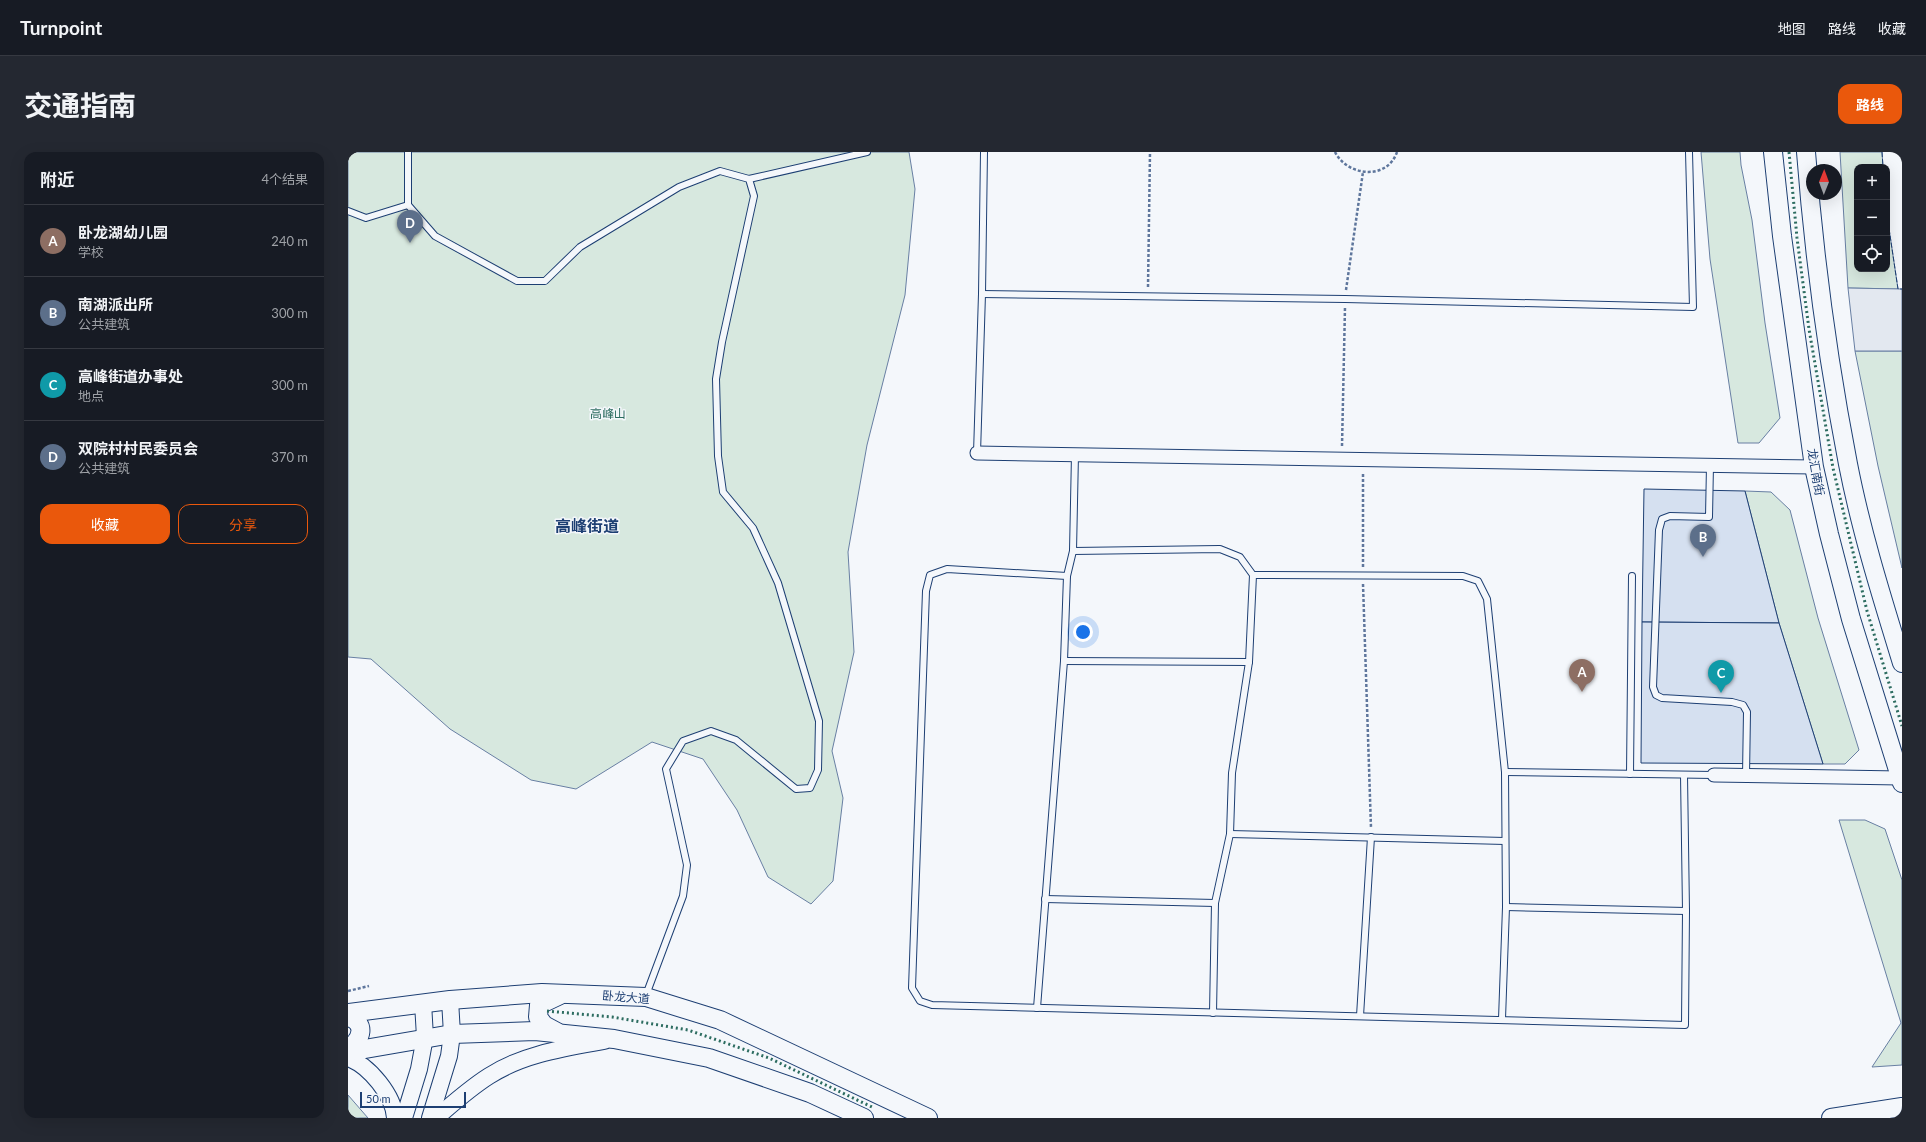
<!DOCTYPE html>
<html lang="zh">
<head>
<meta charset="utf-8">
<style>
	:root { --surface:#171b24; --page:#242831; --text:#f1f3f6; --muted:#9ea1a6; --line:#363941; --accent:#ea580c }
	body { margin:0; font-family:Lato,"Noto Sans SC",sans-serif; background:var(--page); color:var(--text) }
	.controls { position:absolute; right:12px; top:12px; display:grid; overflow:hidden; border-radius:8px; box-shadow:0 4px 16px #0002 }
	.controls button { width:36px; height:36px; display:grid; place-items:center; padding:0; border:0; border-bottom:1px solid var(--line); background:var(--surface); color:var(--text); font:20px sans-serif }
	.compass { position:absolute; left:1458px; top:12px; width:36px; height:36px; border-radius:50%; background:var(--surface); box-shadow:0 4px 16px #0002; rotate:1deg }
	.scale { position:absolute; left:12px; bottom:10px; width:106px; box-sizing:border-box; padding-left:4px; border:2px solid #1d3f73; border-top:0; font-size:11px; line-height:14px; white-space:nowrap; color:#1d3f73; -webkit-text-stroke:3px #f4f7fb; paint-order:stroke }
	.you { position:absolute; left:735px; top:480px; width:14px; height:14px; margin:-10px; border:3px solid #fff; border-radius:50%; background:#1a73e8; box-shadow:0 0 0 6px #1a73e833 }
	.badge { display:grid; place-items:center; width:26px; height:26px; border-radius:50%; background:var(--accent); color:#fff; font-size:13px; font-weight:700 }
	.pin { position:absolute; translate:-50% -33px; filter:drop-shadow(0 1px 2px #0008) }
	.pin::after { content:''; position:absolute; top:21px; width:14px; height:12px; background:inherit; clip-path:polygon(0 0,100% 0,50% 100%) }
	.list { margin:0; padding:0; list-style:none }
	h2 { display:flex; justify-content:space-between; align-items:center; height:52px; margin:0; padding:0 16px; font-size:17px }
	h2 small { font-size:13px; font-weight:400; color:var(--muted) }
	.list li { display:grid; grid-template-columns:26px 1fr auto; gap:12px; align-items:center; box-sizing:border-box; height:72px; padding:0 16px; border-top:1px solid var(--line) }
	.list b { display:block; font-size:15px; white-space:nowrap }
	.list p { margin:0; font-size:13px; white-space:nowrap; color:var(--muted) }
	.list em { font-size:13px; font-style:normal; color:var(--muted) }
	.actions { display:flex; gap:8px; padding:12px 16px }
	.actions a { flex:1; padding:9px 0; border:1px solid var(--accent); border-radius:12px; text-align:center; font-size:14px; color:var(--accent) }
	.actions .main { background:var(--accent); color:#fff }
	.icon { flex:none; width:22px; height:22px; fill:none; stroke:currentColor; stroke-width:2; stroke-linecap:round; stroke-linejoin:round }
	.map { position:relative; flex:none; width:1554px; height:966px; overflow:hidden; border-radius:12px }
	header { display:flex; align-items:center; gap:24px; box-sizing:border-box; height:56px; padding:0 20px; background:var(--surface); border-bottom:1px solid var(--line) }
	header strong { font-size:19px }
	nav { display:flex; gap:22px; margin-inline-start:auto; font-size:14px }
	.intro { display:flex; align-items:center; justify-content:space-between; box-sizing:border-box; height:96px; padding:0 24px }
	h1 { margin:0; font-size:28px }
	.button { padding:10px 18px; border-radius:12px; background:var(--accent); color:#fff; font-size:14px; font-weight:700 }
	main { display:flex; gap:24px; padding:0 24px }
	aside { flex:1; background:var(--surface); border-radius:12px; box-shadow:0 4px 16px #0002 }
	.map>svg:first-child { display:block }
	.green { fill:#d7e8df; stroke:#687fa3 }
	.parking { fill:#e3e8f0; stroke:#687fa3 }
	.building { fill:#d5e0f0; stroke:#1d3f73 }
	.lines { fill:none; stroke-linecap:round; stroke-linejoin:round }
	.service-casing { stroke:#1d3f73; stroke-width:8 }
	.minor-casing { stroke:#1d3f73; stroke-width:15 }
	.tertiary-casing { stroke:#1d3f73; stroke-width:18 }
	.secondary-casing { stroke:#1d3f73; stroke-width:20 }
	.path { stroke:#5e769c; stroke-width:2.5; stroke-dasharray:3 2; stroke-linecap:butt }
	.service { stroke:#f4f7fb; stroke-width:6 }
	.minor { stroke:#f4f7fb; stroke-width:13 }
	.tertiary { stroke:#f4f7fb; stroke-width:16 }
	.secondary { stroke:#f4f7fb; stroke-width:18 }
	.hedge { stroke:#2c6c60; stroke-width:3; stroke-dasharray:2 3; stroke-linecap:butt }
	.fence { stroke:#1d3f73; stroke-width:1; stroke-dasharray:5 2; stroke-linecap:butt }
	.labels { text-anchor:middle; dominant-baseline:central; stroke-width:3; stroke-linejoin:round; paint-order:stroke }
	.park-label { font-size:12px; fill:#2c6c60; stroke:#f4f7fb }
	.street-label { font-size:12px; fill:#1d3f73; stroke:#f4f7fb }
	.district-label { font-size:16px; font-weight:bold; fill:#1d3f73; stroke:#f4f7fb }
</style>
</head>
<body>
<header>
<strong>Turnpoint</strong>
<nav><a>地图</a><a>路线</a><a>收藏</a></nav>
</header>
<div class="intro"><h1>交通指南</h1><a class="button">路线</a></div>
<main>
<aside>
<h2>附近<small>4个结果</small></h2>
<ul class="list">
<li><span class="badge" style="background:#8d6e63">A</span><div><b>卧龙湖幼儿园</b><p>学校</p></div><em>240 m</em></li>
<li><span class="badge" style="background:#5c6f8a">B</span><div><b>南湖派出所</b><p>公共建筑</p></div><em>300 m</em></li>
<li><span class="badge" style="background:#0f9aa8">C</span><div><b>高峰街道办事处</b><p>地点</p></div><em>300 m</em></li>
<li><span class="badge" style="background:#5c6f8a">D</span><div><b>双院村村民委员会</b><p>公共建筑</p></div><em>370 m</em></li>
</ul>
<div class="actions"><a class="main">收藏</a><a>分享</a></div>
</aside>
<div class="map">
<svg width="1554" height="966" viewBox="0 0 1554 966">
	<rect width="100%" height="100%" fill="#f4f7fb"/>
	<g class="green">
		<polygon points="0,0 561,0 567,37 557,143 519,293 500,400 506,500 484,599 495,646 485,729 463,752 420,725 389,658 355,607 304,590 228,637 183,628 102,577 23,507 0,505"/>
		<polygon points="1353,0 1392,0 1393,13 1404,68 1417,171 1432,266 1411,291 1390,291 1362,107"/>
		<polygon points="1492,0 1534,0 1535,15 1509,15 1509,117 1539,117 1539,63 1550,137 1500,136"/>
		<polygon points="1507,199 1554,199 1554,416 1530,314"/>
		<polygon points="1397,339 1423,340 1442,358 1470,466 1511,598 1497,612 1475,612 1431,471"/>
		<polygon points="1491,668 1517,668 1537,677 1554,728 1554,913 1524,915 1553,871"/>
		<polygon points="0,943 20,966 0,966"/>
	</g>
	<polygon class="parking" points="1500,136 1554,137 1554,199 1507,199"/>
	<g class="building">
		<polygon points="1296,337 1397,339 1431,471 1294,470"/>
		<polygon points="1294,470 1431,471 1475,612 1293,611"/>
	</g>
	<g class="lines">
		<g class="service-casing">
			<g id="service">
				<polyline points="60,0 60,53 87,84 169,129 197,129 232,95 331,35 372,19 401,27 406,44 374,190 368,227 370,304 375,340 405,376 430,431 471,569 470,618 462,636 448,637 388,588 363,579 335,589 318,617 339,713 335,744 298,843"/>
				<polyline points="401,27 519,0"/>
				<polyline points="0,59 18,66 60,53"/>
				<polyline points="634,142 997,147 1345,155 1341,0"/>
				<polyline points="629,301 634,142 636,0"/>
				<polyline points="1362,313 1361,365 1322,364 1314,367 1311,378 1305,535 1308,543 1314,546 1384,550 1395,553 1399,560 1398,624"/>
				<polyline points="725,399 872,397 892,405 905,423 901,510 884,621 882,682 867,751 865,861"/>
				<polyline points="905,423 1115,424 1130,429 1139,447 1157,620 1158,755 1154,867"/>
				<polyline points="719,424 599,417 582,423 578,439 564,836 572,849 584,853 1337,873 1338,759 1336,623"/>
				<polyline points="716,509 901,510"/>
				<polyline points="1157,620 1366,623"/>
				<polyline points="1282,622 1284,424"/>
				<polyline points="882,682 1157,689"/>
				<polyline points="697,747 867,751"/>
				<polyline points="1158,755 1338,759"/>
				<polyline points="689,856 716,509 719,424 725,399 727,302"/>
				<polyline points="1012,864 1023,685"/>
			</g>
		</g>
		<g class="minor-casing">
			<g id="minor">
				<polyline points="629,301 1466,315"/>
				<polyline points="1366,623 1552,626"/>
			</g>
		</g>
		<g class="tertiary-casing">
			<g id="tertiary">
				<path d="M0,906c21,7 46,38 47,60"/>
				<polyline points="56,966 71,917 77,885 75,851"/>
				<polyline points="82,966 101,904 104,882 102,848"/>
				<path d="M88,966c17,-15 34,-30 53,-42 34,-22 76,-28 115,-35"/>
			</g>
		</g>
		<g class="secondary-casing">
			<g id="secondary">
				<polyline points="1425,0 1434,84 1466,315 1481,382 1503,467 1554,631"/>
				<path d="M1458,0c8,105 22,209 42,312 13,67 34,134 54,199"/>
				<polyline points="0,861 102,848 194,841 298,845 372,868 580,966"/>
				<path d="M0,865c19,5 14,24 0,31"/>
				<polyline points="209,880 196,873 190,865 191,853 212,843"/>
				<polyline points="0,900 104,882 187,879 266,887 361,906 462,941 516,966"/>
				<polyline points="1483,966 1554,955"/>
			</g>
		</g>
		<g class="path">
			<path d="M987,0c12,24 52,29 62,0"/>
			<polyline points="800,135 802,0"/>
			<polyline points="998,138 1015,20"/>
			<polyline points="994,294 997,155"/>
			<polyline points="1015,415 1015,320"/>
			<polyline points="1015,432 1023,676"/>
			<polyline points="0,839 21,834"/>
		</g>
		<use href="#service" class="service"/>
		<use href="#minor" class="minor"/>
		<use href="#tertiary" class="tertiary"/>
		<use href="#secondary" class="secondary"/>
		<g class="hedge">
			<polyline points="1441,0 1449,86 1461,177 1485,316 1519,459 1554,574"/>
			<polyline points="199,859 264,865 340,878 421,906 526,956"/>
		</g>
		<g class="fence">
			<polyline points="1534,0 1535,15"/>
			<polyline points="1539,63 1550,137 1554,137"/>
		</g>
	</g>
	<g class="labels">
		<g class="park-label">
			<text x="260" y="261">高峰山</text>
		</g>
		<g class="street-label">
			<text transform="translate(1468 320) rotate(80)">龙汇南街</text>
			<text transform="translate(278 845) rotate(5)">卧龙大道</text>
		</g>
		<g class="district-label">
			<text x="239" y="373">高峰街道</text>
		</g>
	</g>
</svg>
<div class="controls">
<button>+</button>
<button>−</button>
<button><svg class="icon" aria-label="locate" viewBox="0 0 24 24"><circle cx="12" cy="12" r="6"/><path d="M12 2v4M12 18v4M2 12h4M18 12h4"/></svg></button>
</div>
<svg class="compass" viewBox="-18 -18 36 36"><path d="M0-13l5 13h-10z" fill="#e53935"/><path d="M0 13l5-13h-10z" fill="#9ea1a6"/></svg>
<div class="scale">50 m</div>
<div class="you"></div>
<div class="pin badge" style="left:1234px;top:540px;background:#8d6e63">A</div>
<div class="pin badge" style="left:1355px;top:405px;background:#5c6f8a">B</div>
<div class="pin badge" style="left:1373px;top:541px;background:#0f9aa8">C</div>
<div class="pin badge" style="left:62px;top:91px;background:#5c6f8a">D</div>
</div>
</main>
</body>
</html>
